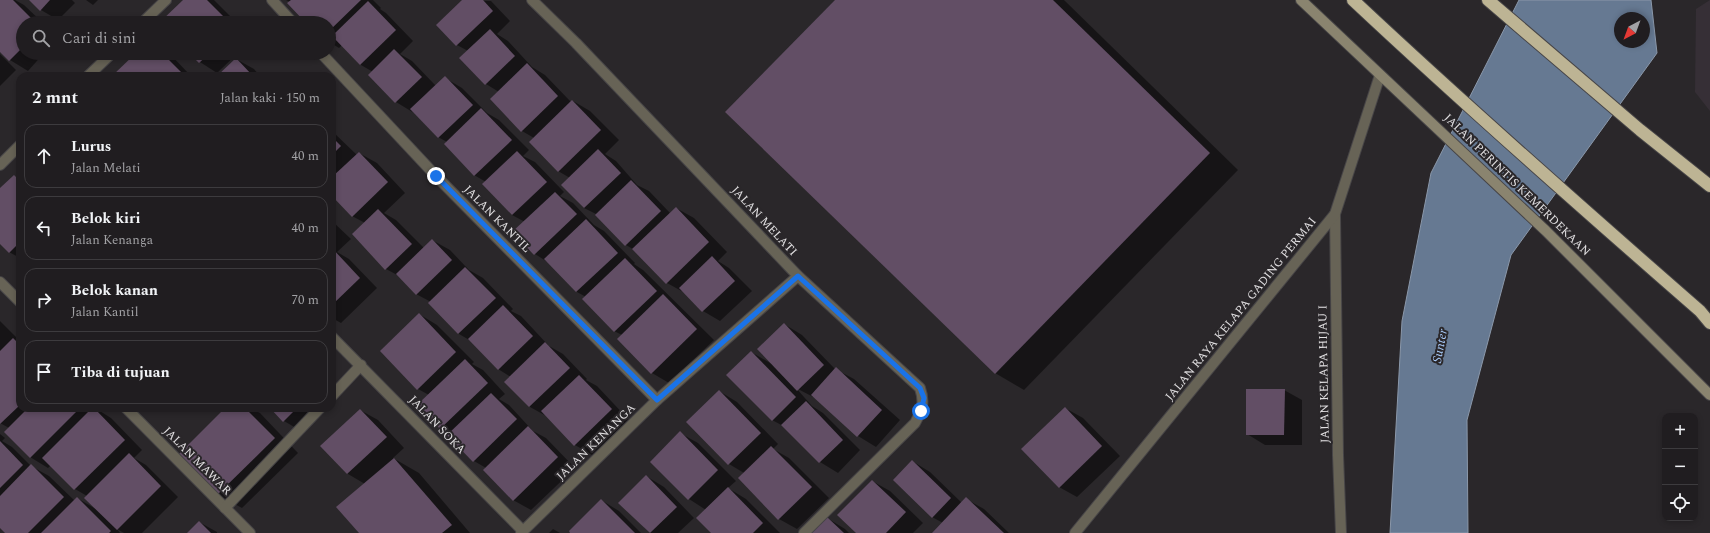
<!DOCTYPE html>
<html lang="id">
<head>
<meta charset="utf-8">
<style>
	:root { --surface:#201d20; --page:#282629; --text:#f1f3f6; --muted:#a2a2a5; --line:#3d3b3e }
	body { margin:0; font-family:Spectral,serif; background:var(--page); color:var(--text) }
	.controls { position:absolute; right:12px; bottom:12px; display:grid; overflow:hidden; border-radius:8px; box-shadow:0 2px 6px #0003 }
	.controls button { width:36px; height:36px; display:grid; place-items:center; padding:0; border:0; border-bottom:1px solid var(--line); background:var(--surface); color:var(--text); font:20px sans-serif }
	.compass { position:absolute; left:1614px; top:12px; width:36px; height:36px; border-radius:50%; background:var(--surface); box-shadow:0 2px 6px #0003; rotate:221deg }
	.stop { position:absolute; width:12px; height:12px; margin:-9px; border:3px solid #1a73e8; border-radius:50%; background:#fff }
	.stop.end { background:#1a73e8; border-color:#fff; box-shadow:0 1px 4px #0008 }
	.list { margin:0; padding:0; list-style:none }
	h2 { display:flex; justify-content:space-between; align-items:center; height:52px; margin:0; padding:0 16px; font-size:17px }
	h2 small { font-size:13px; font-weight:400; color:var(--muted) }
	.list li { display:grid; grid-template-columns:26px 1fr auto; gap:12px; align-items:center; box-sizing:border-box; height:64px; margin:0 8px 8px; padding:0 8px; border:1px solid var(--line); border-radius:12px }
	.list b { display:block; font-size:15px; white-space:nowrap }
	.list p { margin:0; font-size:13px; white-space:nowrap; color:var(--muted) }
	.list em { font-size:13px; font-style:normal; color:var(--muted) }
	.icon { flex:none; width:22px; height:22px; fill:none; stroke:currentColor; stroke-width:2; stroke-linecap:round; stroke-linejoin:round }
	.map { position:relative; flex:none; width:1710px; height:533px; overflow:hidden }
	.search { position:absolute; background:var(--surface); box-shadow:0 2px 6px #0003; left:16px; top:16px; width:320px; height:44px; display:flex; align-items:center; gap:10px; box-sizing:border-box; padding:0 14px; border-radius:22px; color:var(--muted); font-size:15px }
	.panel { position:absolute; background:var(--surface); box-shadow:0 2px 6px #0003; left:16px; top:72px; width:320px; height:340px; border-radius:12px }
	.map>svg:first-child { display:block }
	.built { fill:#362f36 }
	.water { fill:#667992; stroke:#8b98aa; fill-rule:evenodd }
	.shadow { fill:#0007 }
	.building { fill:#624e65 }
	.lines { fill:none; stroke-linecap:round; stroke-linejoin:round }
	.street-casing { stroke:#474547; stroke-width:12 }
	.secondary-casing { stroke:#474547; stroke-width:12 }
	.highway-casing { stroke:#474547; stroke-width:14 }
	.street { stroke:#676356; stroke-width:10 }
	.secondary { stroke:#8a846f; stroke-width:10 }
	.highway { stroke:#bdb494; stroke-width:12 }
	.route { stroke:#1a73e8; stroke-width:5 }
	.labels { text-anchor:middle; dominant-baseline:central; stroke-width:4; stroke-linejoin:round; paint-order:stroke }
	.street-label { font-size:12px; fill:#e2e0e2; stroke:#2a272a }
	.water-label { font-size:13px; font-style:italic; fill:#a8caf9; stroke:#2a272a }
</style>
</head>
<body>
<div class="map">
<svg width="1710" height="533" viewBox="0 0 1710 533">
	<rect width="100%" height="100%" fill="#2a272a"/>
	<polygon class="built" points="1710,0 1710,111 1695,92 1696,9"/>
	<path class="water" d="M1519,0h132l6,53 -146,202 -44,165 1,113h-78l12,-212 29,-148zM1620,18h24v24h-24z"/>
	<g class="shadow">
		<polygon points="1,0 15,0 24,5 43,23 23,23 23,53 44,53 28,71 10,60 0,51 0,1"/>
		<polygon points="31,0 72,0 75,3 58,20 41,10"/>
		<polygon points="86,0 98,0 93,5"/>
		<polygon points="184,0 214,0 237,23 162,23"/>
		<polygon points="286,0 373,0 381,8 380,9 386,13 413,41 400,54 412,61 436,86 445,78 462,88 487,113 499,120 529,150 523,156 535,162 564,192 560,196 573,203 594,225 604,231 635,263 634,264 643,270 714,340 669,383 652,373 622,335 614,331 586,297 577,292 549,263 535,254 514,232 525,222 512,215 486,182 474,175 447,142 438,137 414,113 396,102 370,75 373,72 361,65 342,45 339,48 329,42 329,23 308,23 290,2"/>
		<polygon points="463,0 491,1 510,21 497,34 508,41 532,67 545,75 571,102 573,101 590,111 619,140 605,154 616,161 637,185 649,191 670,213 676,208 694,218 727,252 718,261 729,268 752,291 720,321 703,311 685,293 667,283 636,251 626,245 596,214 584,208 563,185 570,178 558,171 534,138 522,131 499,92 486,84 468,51 457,45 437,25"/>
		<polygon points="836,0 1064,0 1238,170 1024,390 995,373"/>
		<polygon points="137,53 169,53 191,76 113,76"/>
		<polygon points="191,53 238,53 217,73 200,62"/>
		<polygon points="0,54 16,70 0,86"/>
		<polygon points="236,59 254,69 260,76 218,76"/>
		<polygon points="332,131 357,155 359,153 377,163 405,193 384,213 396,220 424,248 432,240 450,250 469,270 483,278 513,309 511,311 521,316 549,346 563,354 587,379 586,380 597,386 629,420 592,455 575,445 548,417 530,407 506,382 511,377 498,369 471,341 459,334 430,303 431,302 416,294 399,276 386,269 365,223 352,216 332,195"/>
		<polygon points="14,176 20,180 20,262 18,260 20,258 9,252 0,242 0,189"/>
		<polygon points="332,221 351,239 337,252 349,259 377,288 341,323 332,318"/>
		<polygon points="419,314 437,325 474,362 472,364 483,370 505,394 499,399 509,405 533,431 546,438 575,468 531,510 513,500 486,468 474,461 450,434 440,428 429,395 418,389"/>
		<polygon points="0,321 20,341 20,408 95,408 111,418 142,450 134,458 146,465 178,497 142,533 124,533 117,529 120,533 6,533 0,526 0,434 5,438 2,441 12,447 31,466 49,476 75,501 77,498 96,509 87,496 75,489 51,465 48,468 30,457 9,428 0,423"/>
		<polygon points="784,324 802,335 835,369 854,379 900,420 876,447 858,436 817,399 796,388 812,406 823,413 860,450 838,473 820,462 785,427 772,420 751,352 772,364"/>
		<polygon points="1284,390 1302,400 1302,445 1265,445 1247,434"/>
		<polygon points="719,391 737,402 778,444 773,449 789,458 829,498 797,529 779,519 744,473 729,464 688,422"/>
		<polygon points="227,408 250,408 260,413 298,453 242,508 218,495"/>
		<polygon points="271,408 325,408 301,431 284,421"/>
		<polygon points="1065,408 1083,418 1120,456 1077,497 1059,487"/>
		<polygon points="360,410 378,420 404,448 393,458 419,473 470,533 360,533 365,484 348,474 322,446"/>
		<polygon points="680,433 698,443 736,481 728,488 746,499 780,533 713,533 706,510 689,499 651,462"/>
		<polygon points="912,461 930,472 962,503 966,499 984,509 1009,533 933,533 943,523 932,517"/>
		<polygon points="646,476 664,487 694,518 678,533 650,533 620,503"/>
		<polygon points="872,481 890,491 923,523 913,533 858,533"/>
		<polygon points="601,500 619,511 641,533 572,533"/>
		<polygon points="827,518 845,529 849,533 813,533"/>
		<polygon points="199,522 217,532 217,533 188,533"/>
		<polygon points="553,529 560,533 549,533"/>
	</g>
	<g class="building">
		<polygon points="0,0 13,0 36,23 23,23 23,47 9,61 0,52"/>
		<polygon points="29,0 50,0 40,11"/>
		<polygon points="183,0 207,0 230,23 159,23"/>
		<polygon points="291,0 361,0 329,31 329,23 306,23 287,3"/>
		<polygon points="462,0 483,0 493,11 456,46 436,25"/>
		<polygon points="835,0 1053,0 1210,153 995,374 725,112"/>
		<polygon points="368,1 396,30 360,65 332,36"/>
		<polygon points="490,29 515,56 485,85 459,58"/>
		<polygon points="394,49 422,77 395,103 368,75"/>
		<polygon points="136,53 162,53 185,76 112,76"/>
		<polygon points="189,53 210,53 199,63"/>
		<polygon points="236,58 253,76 217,76"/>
		<polygon points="527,63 558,96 521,132 490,99"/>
		<polygon points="445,76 473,105 438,138 410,109"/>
		<polygon points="572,100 601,130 558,172 529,142"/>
		<polygon points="481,108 512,140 474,176 444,144"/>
		<polygon points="332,137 341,146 332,155"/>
		<polygon points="598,149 621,173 584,208 561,185"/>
		<polygon points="517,151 547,182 512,215 482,184"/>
		<polygon points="359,152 388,182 352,217 332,196 332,177"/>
		<polygon points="14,175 20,181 20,242 9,253 0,244 0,188"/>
		<polygon points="631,180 661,211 625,246 595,215"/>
		<polygon points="555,192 577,214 534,255 512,232"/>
		<polygon points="676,207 709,242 666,284 632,249"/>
		<polygon points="378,209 412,244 385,270 352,234"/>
		<polygon points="586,219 618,253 576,292 544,259"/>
		<polygon points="432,239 452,260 416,295 396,274"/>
		<polygon points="332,248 360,278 332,305"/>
		<polygon points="712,256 735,281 702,312 679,288"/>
		<polygon points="625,258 657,291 614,332 582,299"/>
		<polygon points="465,267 496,298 458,334 428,303"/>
		<polygon points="663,294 697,329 651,374 617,339"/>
		<polygon points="503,305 533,336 498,370 468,339"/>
		<polygon points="419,313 456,352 417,390 380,351"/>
		<polygon points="784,323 824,365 797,391 757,349"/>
		<polygon points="13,338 20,345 20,405 0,424 0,351"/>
		<polygon points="545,342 570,368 529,407 504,382"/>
		<polygon points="751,351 796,397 772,421 726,375"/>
		<polygon points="465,359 488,383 440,429 417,405"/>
		<polygon points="836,367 882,410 857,437 811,395"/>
		<polygon points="579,375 612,409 574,446 541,411"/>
		<polygon points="1246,389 1285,389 1284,435 1246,435"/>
		<polygon points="719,390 761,433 728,465 686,422"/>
		<polygon points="491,393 517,419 473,462 447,435"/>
		<polygon points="806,401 843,440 819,463 781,425"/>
		<polygon points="1065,407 1102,446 1059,488 1021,449"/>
		<polygon points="28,408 80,408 30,458 4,432"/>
		<polygon points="92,408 94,408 125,440 74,490 42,458"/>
		<polygon points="225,408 245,408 275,438 217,495 178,455"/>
		<polygon points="270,408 297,408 283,422"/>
		<polygon points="360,409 387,437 347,474 320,446"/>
		<polygon points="528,426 558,457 513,501 483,470"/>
		<polygon points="680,431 718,470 688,500 650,462"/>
		<polygon points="0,441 23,465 0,488"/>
		<polygon points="771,446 812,487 778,520 738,478"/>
		<polygon points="129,453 161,486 117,530 84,498"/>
		<polygon points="394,458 452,525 442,533 359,533 336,507"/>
		<polygon points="912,460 951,498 932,518 893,480"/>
		<polygon points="31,464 64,497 28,533 5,533 0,528 0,496"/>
		<polygon points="646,475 677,507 650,533 618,503"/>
		<polygon points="872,480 906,512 886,533 856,533 837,515"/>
		<polygon points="728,487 763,523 753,533 711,533 696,518"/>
		<polygon points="77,497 111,531 109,533 41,533"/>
		<polygon points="966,497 1004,533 932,533"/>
		<polygon points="601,499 635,533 570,533 569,531"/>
		<polygon points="827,517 844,533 811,533"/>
		<polygon points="199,521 211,533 187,533"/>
	</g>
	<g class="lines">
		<g class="street-casing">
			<g id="street">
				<polyline points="272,0 293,23"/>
				<path d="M532,0l44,43 222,233 122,112c5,15 2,22 -5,35l-111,110"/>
				<polyline points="142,23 166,0"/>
				<polyline points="321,53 436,176 657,400"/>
				<polyline points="88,76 112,53"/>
				<polyline points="0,165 20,145"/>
				<polyline points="1335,214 1338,455 1341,533"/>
				<polyline points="0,282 20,302"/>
				<polyline points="332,337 523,531"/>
				<polyline points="332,396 361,365"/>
				<polyline points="126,408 250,533"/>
				<polyline points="225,508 320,408"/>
				<polyline points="521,533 657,400 798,276"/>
				<polyline points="1075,533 1335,214 1380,75"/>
			</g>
		</g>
		<g class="secondary-casing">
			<polyline id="secondary" points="1301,0 1546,231 1710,395"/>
		</g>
		<g class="highway-casing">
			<g id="highway">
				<path d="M1353,0c113,106 230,209 347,311l10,12"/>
				<polyline points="1488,0 1640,130 1710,186"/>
			</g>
		</g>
		<use href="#street" class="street"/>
		<use href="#secondary" class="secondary"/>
		<use href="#highway" class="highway"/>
	</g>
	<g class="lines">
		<polyline class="route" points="436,176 657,400 798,276 920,388 924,398 921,411"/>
	</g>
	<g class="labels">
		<g class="street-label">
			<text transform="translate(1517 185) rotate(44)">JALAN PERINTIS KEMERDEKAAN</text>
			<text transform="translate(497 219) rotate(45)">JALAN KANTIL</text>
			<text transform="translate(764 221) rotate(47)">JALAN MELATI</text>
			<text transform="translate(1241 309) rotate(-51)">JALAN RAYA KELAPA GADING PERMAI</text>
			<text transform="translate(1324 374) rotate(-91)">JALAN KELAPA HIJAU I</text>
			<text transform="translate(437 425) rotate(46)">JALAN SOKA</text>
			<text transform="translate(596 442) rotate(-44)">JALAN KENANGA</text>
			<text transform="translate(197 461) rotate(45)">JALAN MAWAR</text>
		</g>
		<g class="water-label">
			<text transform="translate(1440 346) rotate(-79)">Sunter</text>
		</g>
	</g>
</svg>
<div class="controls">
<button>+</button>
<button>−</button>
<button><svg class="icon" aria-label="locate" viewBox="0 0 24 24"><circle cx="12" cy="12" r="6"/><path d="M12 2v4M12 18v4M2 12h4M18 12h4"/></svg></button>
</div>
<svg class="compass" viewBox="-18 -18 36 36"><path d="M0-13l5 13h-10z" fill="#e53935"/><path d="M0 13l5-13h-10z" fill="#a2a2a5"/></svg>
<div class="stop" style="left:921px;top:411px"></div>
<div class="stop end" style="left:436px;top:176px"></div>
<div class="search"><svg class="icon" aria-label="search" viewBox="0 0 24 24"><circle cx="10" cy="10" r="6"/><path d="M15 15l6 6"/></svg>Cari di sini</div>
<section class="panel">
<h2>2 mnt<small>Jalan kaki · 150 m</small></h2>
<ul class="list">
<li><svg class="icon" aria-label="ahead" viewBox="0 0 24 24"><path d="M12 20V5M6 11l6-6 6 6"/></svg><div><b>Lurus</b><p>Jalan Melati</p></div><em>40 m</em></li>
<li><svg class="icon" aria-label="left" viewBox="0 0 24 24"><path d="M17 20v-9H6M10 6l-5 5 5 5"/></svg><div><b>Belok kiri</b><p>Jalan Kenanga</p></div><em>40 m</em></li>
<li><svg class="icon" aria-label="right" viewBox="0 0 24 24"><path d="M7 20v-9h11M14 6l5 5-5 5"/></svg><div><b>Belok kanan</b><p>Jalan Kantil</p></div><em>70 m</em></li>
<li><svg class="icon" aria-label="arrive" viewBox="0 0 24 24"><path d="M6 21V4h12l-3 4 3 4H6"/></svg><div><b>Tiba di tujuan</b></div></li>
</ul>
</section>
</div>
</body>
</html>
